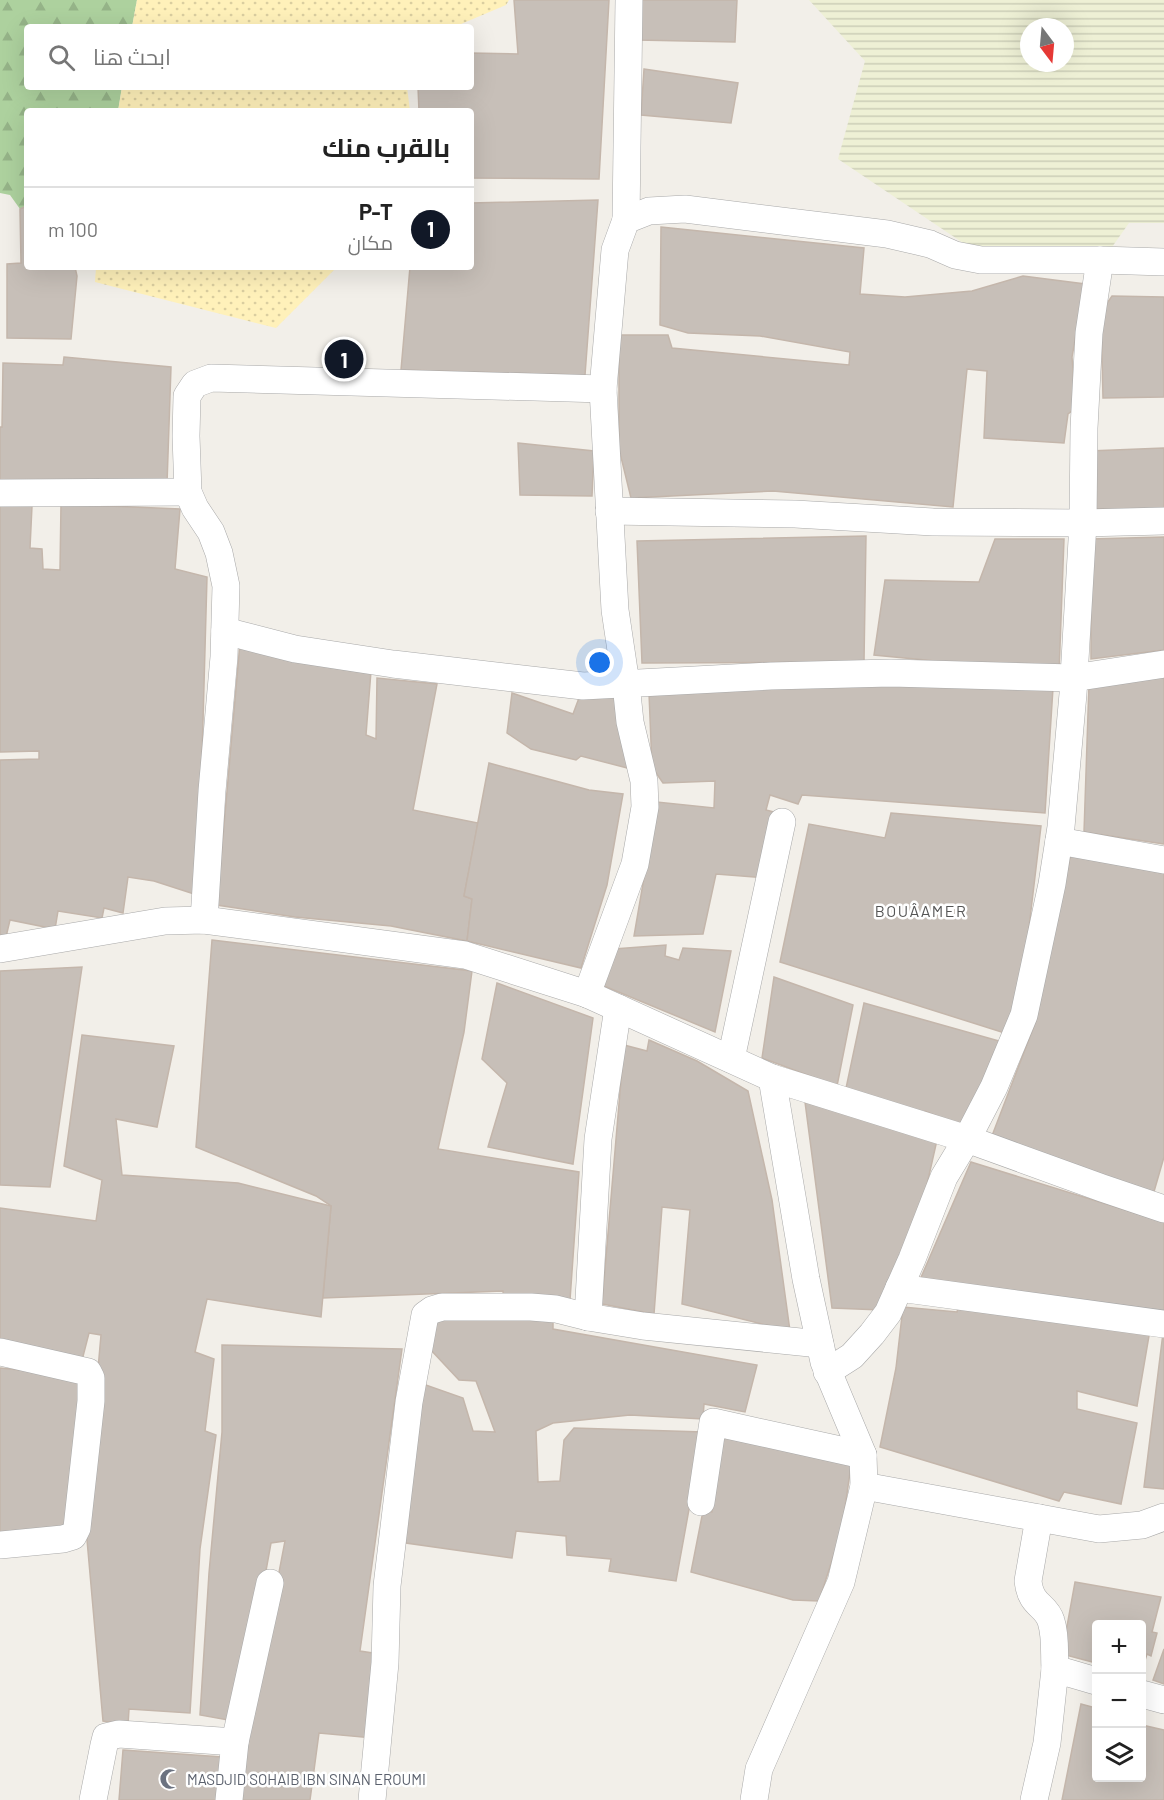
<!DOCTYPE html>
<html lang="ar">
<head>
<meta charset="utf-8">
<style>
	:root { --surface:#fff; --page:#f2f2f2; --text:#222; --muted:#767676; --line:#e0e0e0; --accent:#111827 }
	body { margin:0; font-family:Barlow,Cairo,sans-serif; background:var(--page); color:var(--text); direction:rtl }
	.controls { position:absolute; right:18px; bottom:18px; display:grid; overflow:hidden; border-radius:6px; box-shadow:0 6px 24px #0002 }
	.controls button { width:54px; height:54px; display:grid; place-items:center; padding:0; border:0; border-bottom:2px solid var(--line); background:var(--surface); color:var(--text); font:30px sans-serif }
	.compass { position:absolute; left:1020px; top:18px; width:54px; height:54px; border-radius:50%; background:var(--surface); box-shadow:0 6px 24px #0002; rotate:164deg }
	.you { position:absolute; left:600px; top:663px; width:21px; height:21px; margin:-15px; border:4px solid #fff; border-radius:50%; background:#1a73e8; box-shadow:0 0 0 9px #1a73e833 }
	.badge { display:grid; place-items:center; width:39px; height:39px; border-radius:50%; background:var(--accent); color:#fff; font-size:20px; font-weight:700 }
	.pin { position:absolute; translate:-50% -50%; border:3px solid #fff; box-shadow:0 2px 6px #0006 }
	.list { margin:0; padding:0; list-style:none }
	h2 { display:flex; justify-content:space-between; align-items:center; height:78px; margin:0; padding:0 24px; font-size:26px }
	h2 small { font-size:20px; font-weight:400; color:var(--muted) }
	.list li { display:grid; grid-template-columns:39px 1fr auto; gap:18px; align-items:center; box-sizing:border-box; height:84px; padding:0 24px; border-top:2px solid var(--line) }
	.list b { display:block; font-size:22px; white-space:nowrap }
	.list p { margin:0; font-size:20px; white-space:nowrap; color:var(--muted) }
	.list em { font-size:20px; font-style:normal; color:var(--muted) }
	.icon { flex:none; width:33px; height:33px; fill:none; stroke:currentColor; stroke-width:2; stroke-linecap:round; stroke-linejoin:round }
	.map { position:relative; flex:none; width:1164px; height:1800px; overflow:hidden; direction:ltr }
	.search { position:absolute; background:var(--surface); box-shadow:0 6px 24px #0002; left:24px; top:24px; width:450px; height:66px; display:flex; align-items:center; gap:15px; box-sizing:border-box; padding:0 21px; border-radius:6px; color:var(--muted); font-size:22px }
	.panel { position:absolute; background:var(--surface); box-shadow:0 6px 24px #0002; left:24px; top:108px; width:450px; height:162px; border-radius:6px; direction:rtl }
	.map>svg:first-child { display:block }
	.farmland { fill:url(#farmland-rules); fill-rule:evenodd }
	.forest { fill:url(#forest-firs) }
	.sand { fill:url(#sand-dots) }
	.building { fill:#c7bfb8; stroke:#c4b6ab; stroke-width:1.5 }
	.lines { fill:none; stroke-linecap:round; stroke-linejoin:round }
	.street-casing { stroke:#a9a9a9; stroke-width:28 }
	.street { stroke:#fff; stroke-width:27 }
	.labels { text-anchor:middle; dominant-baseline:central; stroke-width:5; stroke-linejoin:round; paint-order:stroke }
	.worship-label { font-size:15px; fill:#5b616d; stroke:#fff; text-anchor:start }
	.neighbourhood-label { font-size:16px; letter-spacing:1.5px; fill:#555; stroke:#fff }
</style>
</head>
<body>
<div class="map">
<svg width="1164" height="1800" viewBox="0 0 1164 1800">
	<defs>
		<pattern id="farmland-rules" width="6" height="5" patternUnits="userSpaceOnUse" patternTransform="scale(1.5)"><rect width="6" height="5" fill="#eef0d5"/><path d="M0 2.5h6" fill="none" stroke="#ccceb7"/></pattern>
		<pattern id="forest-firs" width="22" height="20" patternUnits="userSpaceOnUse" patternTransform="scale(1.5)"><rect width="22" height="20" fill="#add19e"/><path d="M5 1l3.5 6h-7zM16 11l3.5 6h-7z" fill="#95b388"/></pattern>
		<pattern id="sand-dots" width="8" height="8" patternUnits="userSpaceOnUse" patternTransform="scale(1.5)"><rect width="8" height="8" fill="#fff1ba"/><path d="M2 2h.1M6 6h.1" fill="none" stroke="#dacea0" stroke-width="1.8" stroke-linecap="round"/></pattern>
	</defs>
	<rect width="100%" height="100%" fill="#f2efe9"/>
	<path class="farmland" d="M809,0h355v223h-35l-24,34 -124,-2 -143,-96 27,-98zM1029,27h36v36h-36z"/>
	<polygon class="forest" points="0,0 137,0 132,27 27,27 27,87 122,87 118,111 27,111 27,206 20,209 10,195 0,193"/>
	<g class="sand">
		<polygon points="137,0 509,0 506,5 454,27 132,27"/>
		<polygon points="122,87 407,87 410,111 118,111"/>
		<polygon points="96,267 337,267 276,328 95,282"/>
	</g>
	<g class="building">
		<polygon points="514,0 609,0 599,179 471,178 471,111 419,111 418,87 471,87 471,53 518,54"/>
		<polygon points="639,0 737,0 735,42 637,40"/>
		<polygon points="644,69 738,83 731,123 641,115"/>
		<polygon points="598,200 585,375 401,370 410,267 471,267 471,203"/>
		<polygon points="27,206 27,267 75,267 77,276 71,339 7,338 7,264 21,263 20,209"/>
		<polygon points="661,227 864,248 860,294 905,297 972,291 1023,276 1085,284 1072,357 1076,408 1068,414 1064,443 984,438 987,371 967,369 953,507 773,491 631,498 619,449 619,335 668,335 672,348 849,365 850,352 760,336 688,333 660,325"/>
		<polygon points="1112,296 1164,297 1164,397 1103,398 1101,312"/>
		<polygon points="335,353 354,353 353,365 335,364"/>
		<polygon points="64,357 171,367 167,484 0,485 0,427 2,427 3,363 63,365"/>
		<polygon points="518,443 594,451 592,496 520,495"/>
		<polygon points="1164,448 1164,509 1087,509 1089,451"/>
		<polygon points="61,504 180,509 175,569 207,577 202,757 194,894 154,881 128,877 123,913 104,908 102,918 58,911 55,929 10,920 5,941 0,940 0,760 39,759 39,751 0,752 0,506 32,506 30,548 42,549 43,569 60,570"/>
		<polygon points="866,536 864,662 642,663 637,541"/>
		<polygon points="1164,537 1164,650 1091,659 1091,539"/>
		<polygon points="995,539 1064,539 1059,673 874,655 885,580 979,582"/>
		<polygon points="240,643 371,671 366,735 376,739 377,678 437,684 413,810 478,823 464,896 472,899 467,941 391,926 295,917 217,905"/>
		<polygon points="1164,674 1164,844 1084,832 1089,684"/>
		<polygon points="835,681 1053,688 1045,813 802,795 798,804 770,795 766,810 778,813 766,878 716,874 703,934 634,936 657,802 714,808 715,781 663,783 652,767 649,693"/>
		<polygon points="512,693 573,714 579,698 619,697 631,769 581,756 576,760 531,749 507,733"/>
		<polygon points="489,763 589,790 623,794 607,885 581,968 467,941 472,899 464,896"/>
		<polygon points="891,813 1041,826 1024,969 1008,1034 780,962 809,824 885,838"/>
		<polygon points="1071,853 1164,870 1164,1157 1153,1195 990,1141 1036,1021"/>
		<polygon points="212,940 472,971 464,1032 438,1149 579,1172 570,1300 504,1303 503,1291 323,1298 331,1206 316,1196 196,1147"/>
		<polygon points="666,945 665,956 679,960 683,948 731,951 715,1032 604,986 614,949"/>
		<polygon points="82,967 50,1187 0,1185 0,971"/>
		<polygon points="774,977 853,1005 837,1086 762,1058"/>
		<polygon points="497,983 593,1018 573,1164 488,1147 507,1083 482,1059"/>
		<polygon points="864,1003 999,1041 964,1127 925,1111 923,1123 845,1093"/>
		<polygon points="82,1035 174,1046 157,1127 116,1119 122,1175 238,1183 331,1206 321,1317 207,1299 195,1352 214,1359 205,1431 216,1435 200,1549 190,1713 129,1709 128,1725 103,1721 85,1517 101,1335 89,1333 81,1364 0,1344 0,1208 96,1221 102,1180 64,1166"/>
		<polygon points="649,1040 697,1061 748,1091 772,1200 790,1331 682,1304 690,1210 662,1207 654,1314 602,1304 624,1045 647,1051"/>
		<polygon points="805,1102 937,1140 923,1202 881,1310 832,1308"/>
		<polygon points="971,1162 1164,1222 1164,1318 919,1282"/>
		<polygon points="959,1304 1150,1330 1137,1406 1077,1391 1077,1409 1137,1423 1121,1504 1064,1492 1059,1501 880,1447 896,1368 903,1307 957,1312"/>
		<polygon points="553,1313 553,1329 757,1365 745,1412 704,1404 703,1419 630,1415 553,1423 536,1431 538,1482 560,1481 564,1440 574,1428 703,1432 676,1581 609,1571 611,1559 567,1555 566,1536 516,1531 512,1558 399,1542 423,1384 463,1398 473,1431 495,1432 476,1381 459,1380 429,1348 431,1320"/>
		<polygon points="1163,1333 1164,1333 1164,1489 1144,1487"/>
		<polygon points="222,1345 402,1349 360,1651 379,1654 373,1738 319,1733 310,1800 240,1800 244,1756 285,1541 271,1543 244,1692 228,1720 200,1715 209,1573 222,1432"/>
		<polygon points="0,1368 82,1376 71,1535 0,1539"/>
		<polygon points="722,1437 852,1458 842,1529 819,1601 793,1600 691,1572 703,1511 712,1512"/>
		<polygon points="1075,1582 1161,1597 1152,1632 1157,1633 1151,1656 1147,1654 1142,1670 1142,1624 1096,1624 1096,1663 1062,1654"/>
		<polygon points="1164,1649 1164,1684 1153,1680"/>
		<polygon points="1081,1704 1096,1708 1096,1778 1142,1778 1142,1725 1164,1730 1164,1800 1062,1800"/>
		<polygon points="123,1750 222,1757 216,1800 119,1800"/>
	</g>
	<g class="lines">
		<g class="street-casing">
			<g id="street">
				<polyline points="626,220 629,0"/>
				<polyline points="0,493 188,492"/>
				<polyline points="609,511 795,514 933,522 1083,523 1164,521"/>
				<polyline points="225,631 295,649 393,664 583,686 771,676 891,673 1073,678 1164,664"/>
				<polyline points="1059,841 1164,860"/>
				<polyline points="204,920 212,791 224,657 226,586 219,553 211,532 195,508 188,492 186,436 187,396 195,384 211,378 603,389"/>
				<polyline points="0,949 165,921 204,920 465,955 587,994 772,1078 806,1279 824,1362 863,1455 864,1486 841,1582 759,1769 754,1800"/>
				<polyline points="587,994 635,864 645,807 644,781 630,722 626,684 615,610 603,389 615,250 626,220 649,211 685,209 887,234 930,244 955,255 981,260 1100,260 1164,262"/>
				<polyline points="731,1059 782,822"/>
				<polyline points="772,1078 967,1139 1102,1188 1164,1209"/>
				<polyline points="899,1288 1164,1324"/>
				<polyline points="588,1317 598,1139 618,1008"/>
				<polyline points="0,1352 88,1372 91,1378 91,1401 77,1528 73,1536 63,1539 0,1545"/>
				<polyline points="827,1372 852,1356 872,1334 888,1313 912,1259 944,1177 967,1139 994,1087 1024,1015 1052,884 1061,827 1073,694 1083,523 1084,428 1089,333 1100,260"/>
				<polyline points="864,1486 1099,1529 1142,1525 1164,1517"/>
				<polyline points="701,1502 713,1422 863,1455"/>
				<path d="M1039,1518l-11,63c3,26 18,23 23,40 5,15 3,33 4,48"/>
				<polyline points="1142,1694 1164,1700"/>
				<polyline points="93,1800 104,1745 106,1737 119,1734 235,1742"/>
				<polyline points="229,1800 235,1742 270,1583"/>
				<polyline points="372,1800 385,1663 387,1586 409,1402 425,1315 432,1310 442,1307 531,1307 556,1309 588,1317 643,1326 820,1344"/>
				<polyline points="1034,1800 1047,1743 1055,1669 1096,1681"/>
			</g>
		</g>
		<use href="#street" class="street"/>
	</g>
	<defs>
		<g id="mosque-bare" transform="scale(1.62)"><path d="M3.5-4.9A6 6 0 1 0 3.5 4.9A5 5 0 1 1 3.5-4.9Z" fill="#6b7280" stroke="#fff" stroke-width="2.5" paint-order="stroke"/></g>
	</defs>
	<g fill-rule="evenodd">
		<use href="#mosque-bare" x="170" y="1779"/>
	</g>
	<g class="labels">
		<g class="worship-label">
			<text x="187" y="1779">MASDJID SOHAIB IBN SINAN EROUMI</text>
		</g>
		<g class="neighbourhood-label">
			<text x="921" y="910">BOUÂAMER</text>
		</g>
	</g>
</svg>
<div class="controls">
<button>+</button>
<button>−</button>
<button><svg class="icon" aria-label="layers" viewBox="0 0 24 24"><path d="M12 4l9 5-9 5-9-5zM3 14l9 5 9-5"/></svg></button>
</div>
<svg class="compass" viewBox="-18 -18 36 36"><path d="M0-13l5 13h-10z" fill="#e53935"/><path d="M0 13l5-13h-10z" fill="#767676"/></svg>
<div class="you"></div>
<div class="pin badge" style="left:344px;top:359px">1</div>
<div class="search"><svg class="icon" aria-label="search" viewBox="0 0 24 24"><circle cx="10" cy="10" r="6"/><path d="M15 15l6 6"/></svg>ابحث هنا</div>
<section class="panel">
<h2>بالقرب منك<small></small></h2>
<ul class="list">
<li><span class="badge">1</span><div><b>P-T</b><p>مكان</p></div><em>100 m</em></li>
</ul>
</section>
</div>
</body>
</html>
